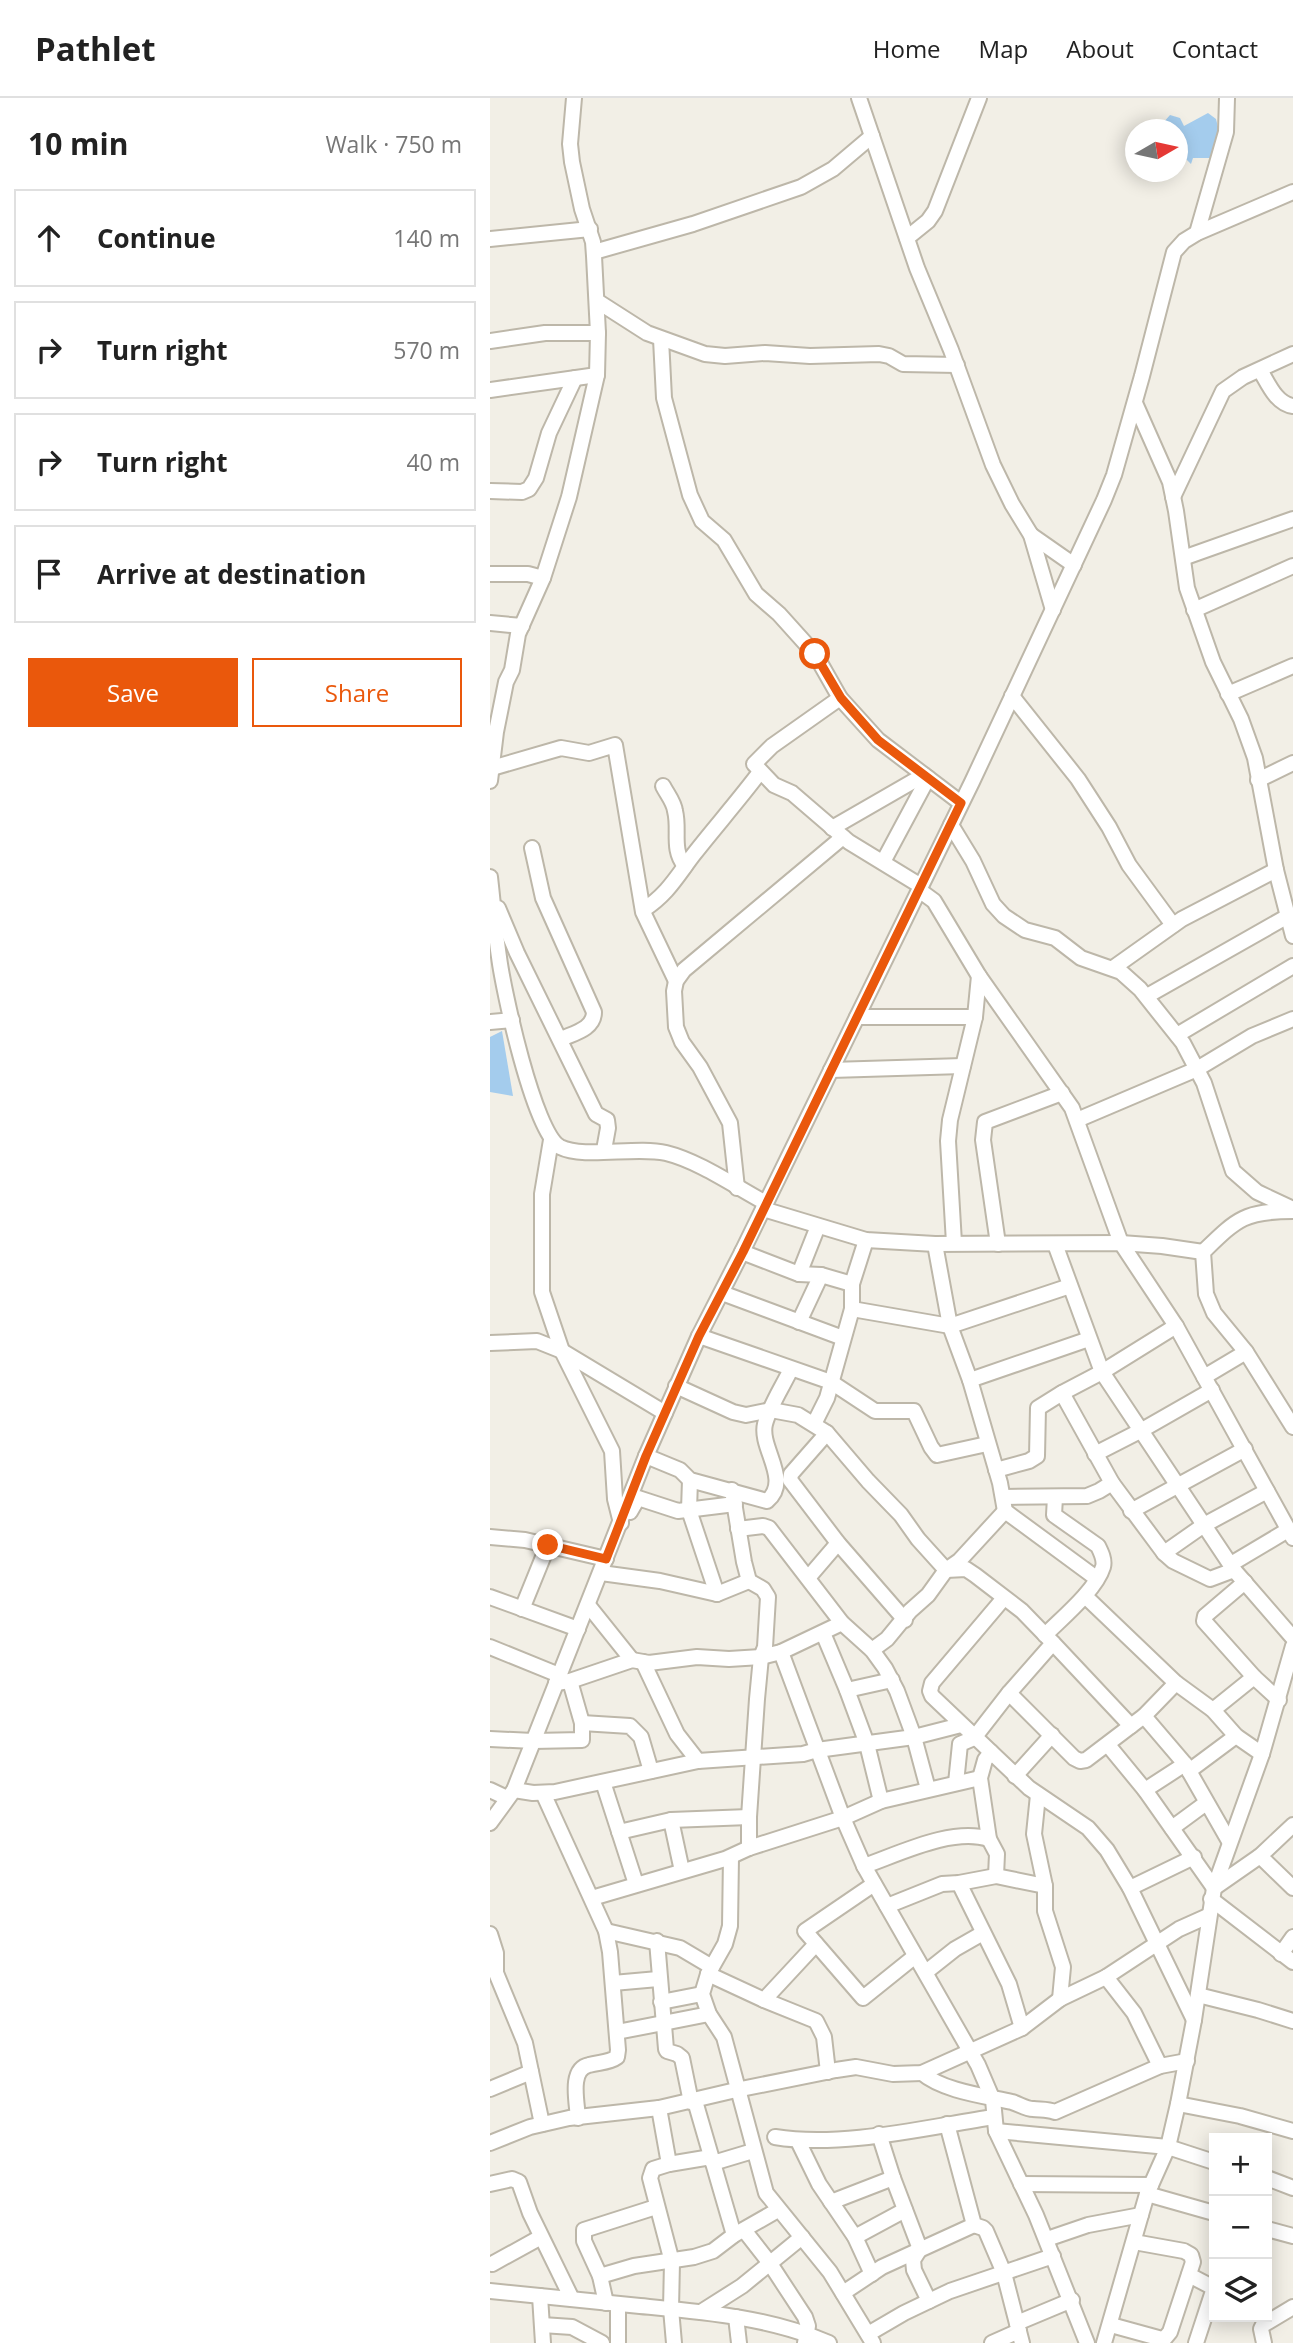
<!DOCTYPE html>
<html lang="en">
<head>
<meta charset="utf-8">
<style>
	:root { --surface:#fff; --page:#f6f6f6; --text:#222; --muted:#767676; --line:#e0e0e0; --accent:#ea580c }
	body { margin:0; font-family:"Open Sans",sans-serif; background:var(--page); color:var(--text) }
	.controls { position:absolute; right:21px; bottom:21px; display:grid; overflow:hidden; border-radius:0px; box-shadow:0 4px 18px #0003 }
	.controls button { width:63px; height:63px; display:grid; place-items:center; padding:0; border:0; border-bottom:2px solid var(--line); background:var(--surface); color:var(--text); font:35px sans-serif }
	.compass { position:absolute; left:635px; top:21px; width:63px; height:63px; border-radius:50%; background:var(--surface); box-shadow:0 4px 18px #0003; rotate:81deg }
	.stop { position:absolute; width:21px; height:21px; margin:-16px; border:5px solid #ea580c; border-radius:50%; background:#fff }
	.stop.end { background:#ea580c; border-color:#fff; box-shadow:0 2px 7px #0008 }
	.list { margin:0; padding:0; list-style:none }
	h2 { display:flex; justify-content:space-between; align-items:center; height:91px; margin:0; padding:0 28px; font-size:30px }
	h2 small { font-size:23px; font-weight:400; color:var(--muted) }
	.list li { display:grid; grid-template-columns:46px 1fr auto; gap:21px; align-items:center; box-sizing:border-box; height:98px; margin:0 14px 14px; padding:0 14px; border:2px solid var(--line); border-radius:0px }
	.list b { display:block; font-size:26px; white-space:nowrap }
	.list em { font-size:23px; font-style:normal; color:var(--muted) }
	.actions { display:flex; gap:14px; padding:21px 28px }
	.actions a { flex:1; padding:16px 0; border:2px solid var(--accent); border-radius:0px; text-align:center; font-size:24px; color:var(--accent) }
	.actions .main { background:var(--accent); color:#fff }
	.icon { flex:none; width:38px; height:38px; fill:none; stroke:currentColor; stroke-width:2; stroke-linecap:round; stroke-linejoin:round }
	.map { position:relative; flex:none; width:803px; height:2245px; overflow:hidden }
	header { display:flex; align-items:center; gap:42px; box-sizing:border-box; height:98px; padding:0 35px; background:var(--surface); border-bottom:2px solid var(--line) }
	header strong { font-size:33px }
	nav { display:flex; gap:38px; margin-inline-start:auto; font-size:24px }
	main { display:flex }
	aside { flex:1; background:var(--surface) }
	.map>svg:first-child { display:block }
	.water { fill:#a4cced }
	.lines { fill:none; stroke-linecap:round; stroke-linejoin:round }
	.minor-casing { stroke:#bdb7a9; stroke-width:18 }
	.minor { stroke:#fff; stroke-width:14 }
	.route { stroke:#ea580c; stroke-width:9 }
</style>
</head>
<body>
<header>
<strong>Pathlet</strong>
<nav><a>Home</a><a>Map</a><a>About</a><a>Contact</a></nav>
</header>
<main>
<aside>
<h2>10 min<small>Walk · 750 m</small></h2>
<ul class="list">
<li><svg class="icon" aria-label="ahead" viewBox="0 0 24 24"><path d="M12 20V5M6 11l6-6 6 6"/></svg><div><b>Continue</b></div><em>140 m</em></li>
<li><svg class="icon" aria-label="right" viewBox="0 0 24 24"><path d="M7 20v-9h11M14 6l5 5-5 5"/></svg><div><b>Turn right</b></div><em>570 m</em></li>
<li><svg class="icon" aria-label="right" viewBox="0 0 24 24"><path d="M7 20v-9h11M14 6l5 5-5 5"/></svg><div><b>Turn right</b></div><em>40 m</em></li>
<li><svg class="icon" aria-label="arrive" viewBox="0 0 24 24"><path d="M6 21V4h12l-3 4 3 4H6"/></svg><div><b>Arrive at destination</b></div></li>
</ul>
<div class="actions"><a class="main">Save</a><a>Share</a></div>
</aside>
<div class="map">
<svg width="803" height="2245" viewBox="0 0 803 2245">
	<rect width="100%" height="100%" fill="#f2efe6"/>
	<g class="water">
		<polygon points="718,15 726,21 728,29 723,60 703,60 701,66 688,53 688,32 674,31 673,25 680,17 690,20 694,28"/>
		<polygon points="12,933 23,998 0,994 0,939"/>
	</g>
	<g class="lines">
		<g class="minor-casing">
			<g id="minor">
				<polyline points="369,0 427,170 461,252 503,367 522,406 541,437 563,512"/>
				<polyline points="707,135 736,34 737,0"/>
				<polyline points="417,140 438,123 445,113 489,0"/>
				<polyline points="0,141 100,131"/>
				<polyline points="104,154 203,126 311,89 343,71 382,38"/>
				<polyline points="107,203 157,235 215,256 235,258 275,255 320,258 389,256 399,258 413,266 467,267"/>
				<polyline points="171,241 174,300 200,397 212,423 234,442 266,496 289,516 325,556 350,600 388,642 471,705"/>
				<polyline points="0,243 55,235 108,235"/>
				<path d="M770,272c8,13 16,34 33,36"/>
				<polyline points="0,292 107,277"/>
				<polyline points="645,305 680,384 686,413 697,490 723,564 751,621 765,660 786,772 803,838"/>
				<polyline points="0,393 32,394 39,391 46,380 59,335 85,280"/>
				<polyline points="683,399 733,293 753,279 803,256"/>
				<polyline points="541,437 584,467"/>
				<polyline points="693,460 803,421"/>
				<polyline points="0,476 38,476 53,480"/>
				<polyline points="704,512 803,468"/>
				<polyline points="0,525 32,528"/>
				<polyline points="738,596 803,568"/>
				<polyline points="522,598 588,681 619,729 639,767 683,827"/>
				<polyline points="350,600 282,648 264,666 284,687 302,695 359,744 431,788"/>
				<polyline points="2,670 71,650 99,655 125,647 153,814 186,883"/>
				<polyline points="768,682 803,665"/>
				<polyline points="0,683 6,634 16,584 22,572 28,536 53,480 79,399 107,277 108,235 104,158 103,144 92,111 82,64 80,46 84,0"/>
				<path d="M173,688c4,8 11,16 12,25 5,19 -4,38 10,55"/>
				<polyline points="461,727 483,763 503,806 514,818 535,832 565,840 591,860 631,874 650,891 693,945 714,985 743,1073 767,1094 803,1111"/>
				<polyline points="342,730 434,677"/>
				<path d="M42,750l11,50 51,114c0,17 -20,21 -33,27"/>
				<polyline points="393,764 438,680"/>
				<path d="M0,779c3,26 5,53 9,80 4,32 35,176 61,190 24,12 76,-1 106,6 33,8 70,34 100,50"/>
				<polyline points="429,792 444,803 489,878 582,1010 631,1145 686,1228 803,1440"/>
				<polyline points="8,810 27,855 106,1016 117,1022 118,1030 114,1052"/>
				<path d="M153,812c25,-16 34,-34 51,-56 22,-28 45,-54 66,-82"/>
				<polyline points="623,870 692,821 786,772"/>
				<polyline points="657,898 798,818"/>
				<polyline points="367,919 485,919"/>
				<polyline points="0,924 22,922"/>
				<polyline points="687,937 803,868"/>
				<polyline points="341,972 473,968"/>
				<polyline points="587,1022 707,971 762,938 803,921"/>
				<polyline points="61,1042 52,1096 52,1194 72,1253 122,1353 125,1401 131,1425"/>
				<polyline points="247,1090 240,1025 210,969 192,944 186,929 184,893 186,883 194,872 353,739"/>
				<polyline points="273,1111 376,1142 445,1146 631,1145 672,1148 713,1154"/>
				<path d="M803,1113c-49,0 -56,8 -90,41l3,42 8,19 32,39 47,75"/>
				<polyline points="464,1145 458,1043 460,1022 485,919 489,878"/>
				<polyline points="445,1146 460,1228 480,1282 510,1385 515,1413 606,1480"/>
				<polyline points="508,1146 493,1042 495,1024 572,995"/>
				<polyline points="565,1146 612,1274 744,1472 803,1540"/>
				<polyline points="252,1154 309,1176 331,1177 362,1186"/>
				<polyline points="309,1176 328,1128"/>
				<polyline points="232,1195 353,1240"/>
				<polyline points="362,1211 460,1228 580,1188"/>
				<polyline points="309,1224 331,1177"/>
				<polyline points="209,1238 341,1284 385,1313 424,1313 441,1349 447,1357 497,1346"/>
				<polyline points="0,1245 47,1243 72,1253 175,1315"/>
				<polyline points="714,1279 756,1254"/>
				<polyline points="480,1282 599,1241"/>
				<polyline points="186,1288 243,1314 256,1317 281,1312 308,1317 337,1335 378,1383 411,1417 428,1441 456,1472 476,1471 485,1477 532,1513 563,1545 519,1595 484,1640 470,1646 466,1685"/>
				<polyline points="572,1295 622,1385 674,1455 683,1463 720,1481 744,1472"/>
				<polyline points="324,1326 337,1300 362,1211 362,1186 376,1142"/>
				<polyline points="337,1335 301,1376 300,1382 348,1445 415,1522"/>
				<polyline points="605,1356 652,1332 722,1292"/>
				<path d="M156,1358l34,14 10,10 77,21c25,-21 -8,-53 -2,-77 5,-19 18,-38 26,-55"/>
				<polyline points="506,1372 539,1363 547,1358 548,1310 572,1295 612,1274 686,1228"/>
				<polyline points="200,1382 199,1412 227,1496"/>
				<polyline points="242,1392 254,1464 259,1483 273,1491 278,1499 275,1549 271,1559 267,1601 259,1719 259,1750"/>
				<polyline points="513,1399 597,1398 609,1393 622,1385"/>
				<polyline points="641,1413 755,1351"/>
				<polyline points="140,1414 148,1400 188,1413 245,1406"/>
				<polyline points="248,1431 273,1428 279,1430 352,1525 382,1552 395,1570 407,1593 424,1639 438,1691"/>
				<polyline points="0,1439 35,1442 116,1461"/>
				<polyline points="674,1455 714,1427 777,1393"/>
				<polyline points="741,1466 798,1432"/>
				<polyline points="111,1475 170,1483 227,1496 259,1483"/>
				<polyline points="318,1480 348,1445"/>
				<polyline points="755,1484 715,1518 714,1523 764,1579 789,1602"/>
				<polyline points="595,1498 686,1585 723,1612 746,1638 772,1656"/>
				<polyline points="0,1499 88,1531"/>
				<polyline points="514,1500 442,1585 440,1593 442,1598 539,1690 598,1730 617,1752 640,1790 704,1922"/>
				<polyline points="98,1507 142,1562"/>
				<polyline points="32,1511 58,1447"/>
				<polyline points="333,1535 357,1592 377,1646 391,1703"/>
				<path d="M555,1537c17,-17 51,-45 58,-68 2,-7 -2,-15 -5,-21l-44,-31 1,-18"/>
				<polyline points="563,1545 641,1628"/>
				<polyline points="0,1549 69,1577"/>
				<polyline points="382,1552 397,1541 420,1513 438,1497 456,1472 469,1463 515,1413"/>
				<polyline points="291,1554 353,1720 374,1768 488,1967 503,2002 506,2033 546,2117 597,2245"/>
				<polyline points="153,1564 187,1636 208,1663"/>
				<polyline points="66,1585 80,1583 142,1562 159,1565 207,1559 239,1561 271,1559 291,1554 352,1525"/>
				<polyline points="357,1592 402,1582"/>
				<polyline points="519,1595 584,1660 590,1663 596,1662 654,1618 686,1585"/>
				<polyline points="723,1612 764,1579"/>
				<polyline points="654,1618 695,1666 739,1743"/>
				<polyline points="92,1625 140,1628 151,1639 161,1673"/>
				<polyline points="0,1641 43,1643 92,1642 92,1625 80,1583"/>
				<polyline points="618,1647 655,1692 724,1790 770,1758 803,1727"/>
				<polyline points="501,1654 495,1662 490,1680 499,1741 507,1756 506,1778"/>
				<polyline points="699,1673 746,1638"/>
				<polyline points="525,1678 562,1637"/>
				<polyline points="113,1684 146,1786"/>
				<polyline points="0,1692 17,1700"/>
				<polyline points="24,1692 43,1695 65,1694 208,1663 313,1656 327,1652 424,1639 471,1627"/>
				<polyline points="655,1692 695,1666"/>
				<path d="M53,1695l63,138 4,21 8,98 -1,7c-8,6 -18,5 -28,8 -20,4 -12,37 -11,53"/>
				<polyline points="548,1697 544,1736 555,1788 555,1813 573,1869 570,1901"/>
				<polyline points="181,1722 192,1773"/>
				<polyline points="0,1725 24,1692 156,1358 209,1238 252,1154 482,684 614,402 624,377 652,278 684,154 694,143 707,135 803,94"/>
				<polyline points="682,1730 716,1705"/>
				<polyline points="129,1734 181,1722 259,1719"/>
				<polyline points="770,1758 803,1790"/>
				<polyline points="241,1759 240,1828 235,1846 218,1876 212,1896 219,1916 234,1939 276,2095 340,2174 383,2245"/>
				<path d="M374,1768c35,-12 88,-39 125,-27"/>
				<polyline points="469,1785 519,1886 532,1930"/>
				<polyline points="384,1786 315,1833 373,1900 424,1859"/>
				<polyline points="640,1790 704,1759"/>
				<polyline points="102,1800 235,1761 259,1750 353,1720 391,1703 490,1680"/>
				<polyline points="721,1801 803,1864"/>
				<polyline points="397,1808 452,1786 469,1785 506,1778 555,1788"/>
				<polyline points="116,1833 190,1850 222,1869"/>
				<polyline points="0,1836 6,1855 6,1875 35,1945 52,2026"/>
				<polyline points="167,1843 176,1951 177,1953 187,1956 192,1960 201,2004"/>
				<polyline points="326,1846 274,1902 326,1923 334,1939 338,1974"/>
				<polyline points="791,1856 803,1839"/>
				<polyline points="436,1874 465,1851 493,1835"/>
				<polyline points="218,1876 274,1902"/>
				<polyline points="616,1879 644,1915 670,1968"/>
				<polyline points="123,1885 168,1881"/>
				<polyline points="708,1897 768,1912 803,1923"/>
				<polyline points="171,1904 212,1896"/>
				<polyline points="127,1934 219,1916"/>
				<path d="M432,1975c21,18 63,23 90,29 7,2 14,7 21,7 8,1 14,0 22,3l105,-46 27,-5"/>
				<polyline points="0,1991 41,1974"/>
				<polyline points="205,2003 244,2137"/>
				<polyline points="688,2006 750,2018 803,2033"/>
				<polyline points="169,2010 179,2066 163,2071 160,2080 182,2164 181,2211 184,2245"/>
				<polyline points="457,2026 484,2127 493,2130 496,2133 514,2175 532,2245"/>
				<polyline points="506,2033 678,2049 724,2064"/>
				<polyline points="389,2036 403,2080 430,2151 423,2162 424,2172 439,2203"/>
				<path d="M285,2039c67,11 152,-10 219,-20"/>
				<polyline points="308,2043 329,2086 365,2139 382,2176"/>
				<polyline points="0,2045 40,2029 79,2020 169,2010 246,1992 346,1972 366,1969 403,1976 432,1975 532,1930 570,1901 616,1879 689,1831 718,1818"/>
				<polyline points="223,2065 263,2053"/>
				<polyline points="179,2066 221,2059"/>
				<polyline points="777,2080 803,2090"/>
				<polyline points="0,2086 22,2081 29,2084 40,2115 82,2201"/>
				<polyline points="531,2086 661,2087"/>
				<polyline points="657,2096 724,2115"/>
				<polyline points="341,2104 403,2080"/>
				<polyline points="777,2131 803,2138"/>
				<polyline points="254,2132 279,2164 315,2219 318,2228 315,2245"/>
				<polyline points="365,2139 415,2112"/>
				<polyline points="557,2141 598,2127 651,2117"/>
				<polyline points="2,2166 51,2139"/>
				<polyline points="699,2177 724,2190"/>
				<polyline points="110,2178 144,2168 204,2159 223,2153 244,2137 288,2112"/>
				<path d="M0,2193c50,5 100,10 150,15 64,6 129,11 189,37"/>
				<polyline points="353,2195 392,2169 484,2127"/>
				<polyline points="50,2198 53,2245"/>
				<polyline points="116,2205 110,2178 94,2143 94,2132 166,2109"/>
				<polyline points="128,2206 128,2245"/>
				<polyline points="211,2214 252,2188 312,2139"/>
				<polyline points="246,2219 249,2245"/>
				<polyline points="527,2225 582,2202"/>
				<polyline points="52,2227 82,2229 112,2245"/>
				<polyline points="621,2227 672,2241 675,2240 680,2234 703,2164 701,2157 694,2153 644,2144"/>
				<polyline points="378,2236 414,2215 460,2193 563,2158"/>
				<polyline points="502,2245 529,2233"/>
				<polyline points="614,2245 657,2096 678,2049 688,2006 704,1922 724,1790 772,1656 803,1548"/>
				<polyline points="706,2245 724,2190"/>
				<polyline points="774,2245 771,2231 773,2227 803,2209"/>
			</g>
		</g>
		<use href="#minor" class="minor"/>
	</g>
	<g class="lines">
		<polyline class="route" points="58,1447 116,1461 156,1358 209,1238 253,1154 471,705 388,642 351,600 325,556"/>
	</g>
</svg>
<div class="controls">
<button>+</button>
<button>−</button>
<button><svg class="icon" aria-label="layers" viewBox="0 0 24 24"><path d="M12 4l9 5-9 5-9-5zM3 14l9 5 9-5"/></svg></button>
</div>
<svg class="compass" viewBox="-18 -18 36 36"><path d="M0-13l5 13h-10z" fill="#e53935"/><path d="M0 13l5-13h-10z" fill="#767676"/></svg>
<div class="stop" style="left:325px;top:556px"></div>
<div class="stop end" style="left:58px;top:1447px"></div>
</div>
</main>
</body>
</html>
